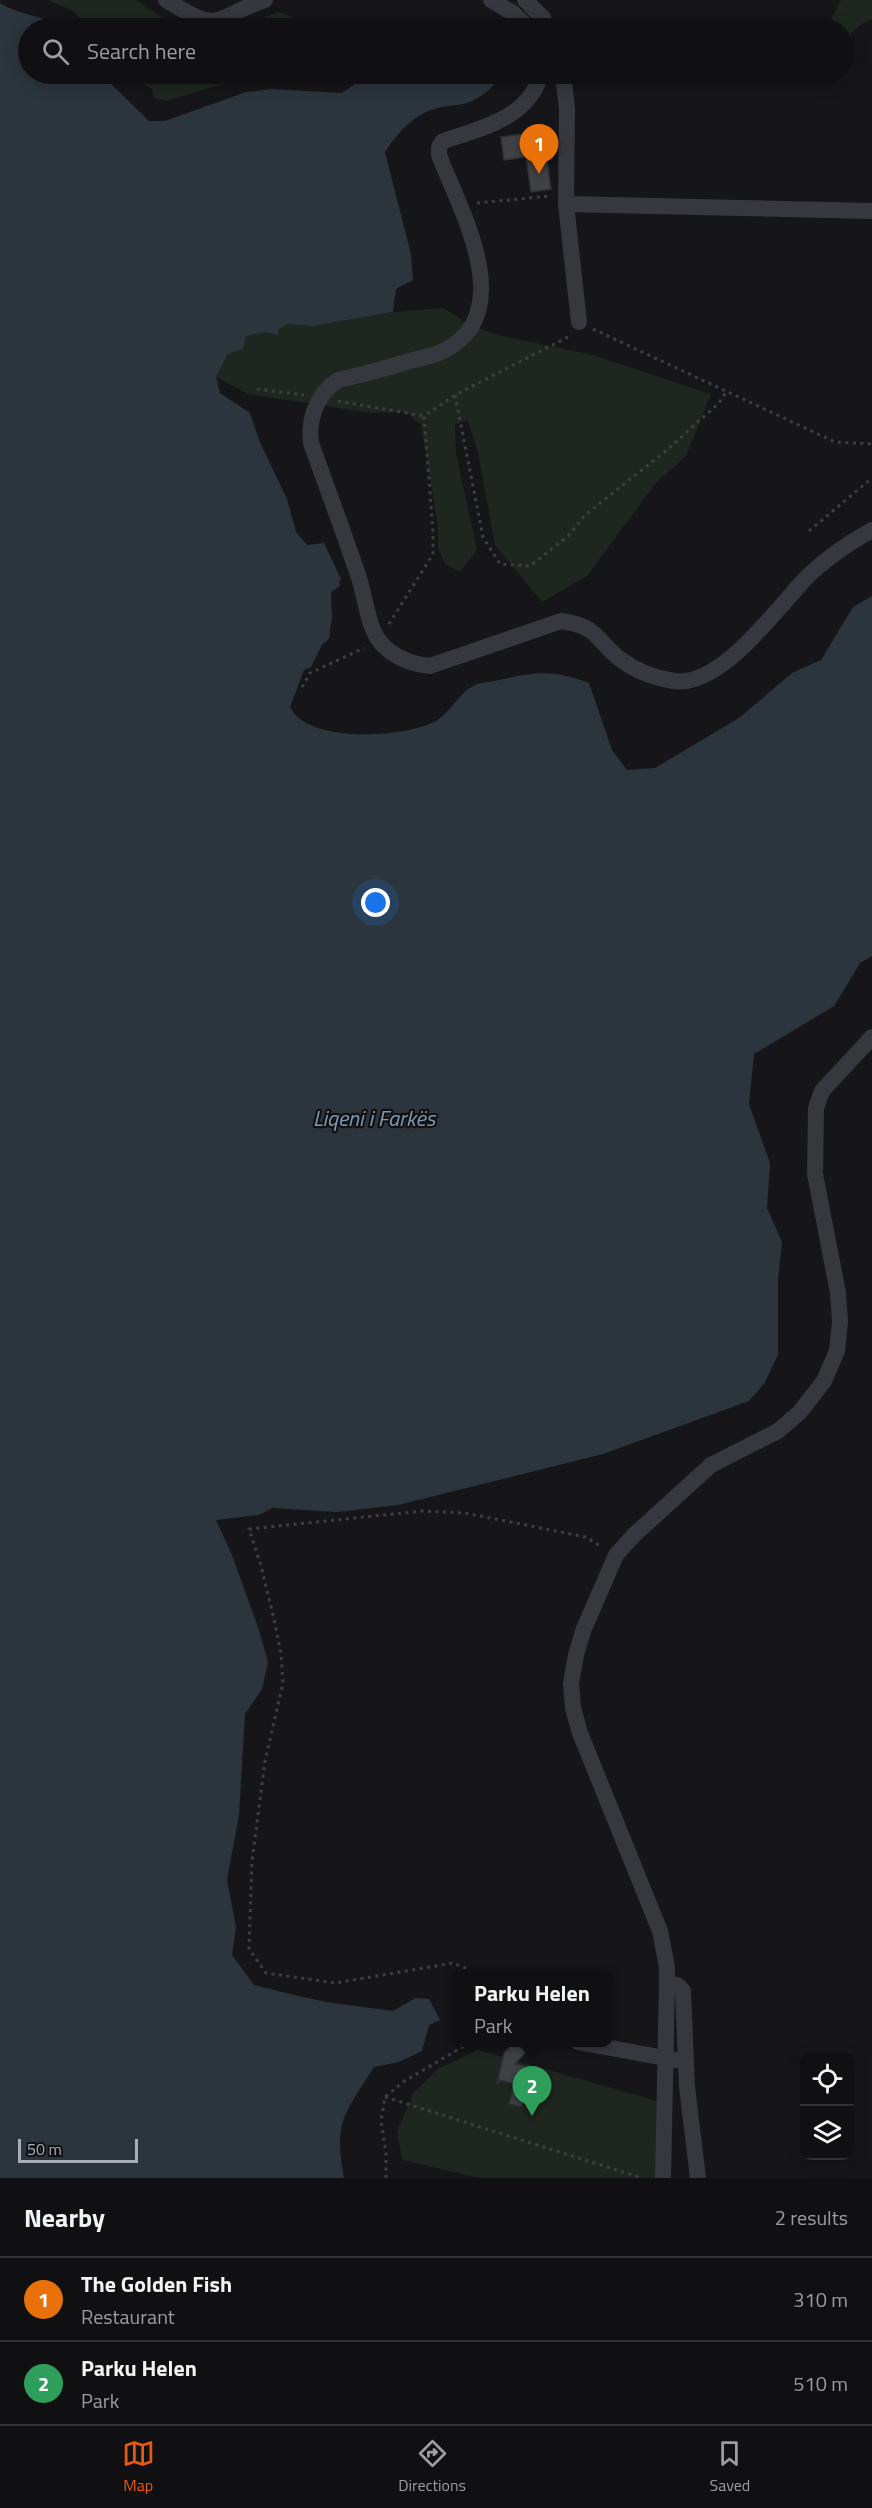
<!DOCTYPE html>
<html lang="en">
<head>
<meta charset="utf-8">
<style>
	:root { --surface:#101012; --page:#1e1e20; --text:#f1f3f6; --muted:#9c9d9f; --line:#303032; --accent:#ea580c }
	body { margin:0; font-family:"Titillium Web",sans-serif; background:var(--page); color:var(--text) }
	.controls { position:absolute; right:18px; bottom:18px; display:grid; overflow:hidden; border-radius:12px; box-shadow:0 3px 15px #0003 }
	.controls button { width:54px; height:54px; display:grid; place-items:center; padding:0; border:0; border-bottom:2px solid var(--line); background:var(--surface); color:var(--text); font:30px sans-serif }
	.scale { position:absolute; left:18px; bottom:15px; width:120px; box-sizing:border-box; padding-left:6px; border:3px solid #a8adb8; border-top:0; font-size:16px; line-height:21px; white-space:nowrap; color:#a8adb8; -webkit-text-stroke:4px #111113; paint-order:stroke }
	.you { position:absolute; left:376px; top:903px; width:21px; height:21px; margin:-15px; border:4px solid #fff; border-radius:50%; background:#1a73e8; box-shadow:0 0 0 9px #1a73e833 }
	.badge { display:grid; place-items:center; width:39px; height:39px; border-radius:50%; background:var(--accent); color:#fff; font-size:20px; font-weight:700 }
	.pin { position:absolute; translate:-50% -50px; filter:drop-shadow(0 2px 3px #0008) }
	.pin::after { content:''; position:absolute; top:32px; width:21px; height:18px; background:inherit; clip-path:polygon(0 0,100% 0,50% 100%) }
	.popup { position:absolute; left:451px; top:1969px; width:162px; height:78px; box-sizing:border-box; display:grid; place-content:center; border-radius:12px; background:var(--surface); filter:drop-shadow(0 2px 4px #0005); font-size:20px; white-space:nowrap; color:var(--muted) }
	.popup b { font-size:22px; color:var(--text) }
	.popup::after { content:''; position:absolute; left:50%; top:100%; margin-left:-12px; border:12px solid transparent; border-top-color:var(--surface) }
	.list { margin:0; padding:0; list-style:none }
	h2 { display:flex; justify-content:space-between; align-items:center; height:78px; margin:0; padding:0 24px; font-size:26px }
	h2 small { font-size:20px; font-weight:400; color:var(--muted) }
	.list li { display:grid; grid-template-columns:39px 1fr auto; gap:18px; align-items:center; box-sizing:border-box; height:84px; padding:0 24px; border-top:2px solid var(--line) }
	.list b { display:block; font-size:22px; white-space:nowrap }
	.list p { margin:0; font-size:20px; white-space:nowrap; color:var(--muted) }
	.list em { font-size:20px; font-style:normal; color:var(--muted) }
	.icon { flex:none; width:33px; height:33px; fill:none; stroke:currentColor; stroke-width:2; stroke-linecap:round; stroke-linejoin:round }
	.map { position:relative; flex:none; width:872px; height:2178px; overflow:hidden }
	.search { position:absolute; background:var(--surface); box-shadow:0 3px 15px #0003; left:18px; right:18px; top:18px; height:66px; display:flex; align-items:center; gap:15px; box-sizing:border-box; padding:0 21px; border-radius:33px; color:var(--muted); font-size:22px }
	.sheet { height:246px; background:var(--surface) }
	nav { display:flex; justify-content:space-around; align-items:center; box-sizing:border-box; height:84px; border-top:2px solid var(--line); background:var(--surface); font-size:16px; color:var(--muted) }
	nav a { display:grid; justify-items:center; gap:3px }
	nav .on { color:var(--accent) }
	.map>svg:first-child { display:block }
	.green { fill:#1e261f }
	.water { fill:#2c353c }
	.building { fill:#404145; stroke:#303034; stroke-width:1.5 }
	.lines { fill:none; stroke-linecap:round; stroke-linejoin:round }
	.path { stroke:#3d3f44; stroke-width:3; stroke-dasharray:3 4.5; stroke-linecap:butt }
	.minor { stroke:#37383d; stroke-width:16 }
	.labels { text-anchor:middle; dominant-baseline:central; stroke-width:4.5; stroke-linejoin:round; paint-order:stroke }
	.water-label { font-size:22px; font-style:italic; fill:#7f9bb3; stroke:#111113 }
</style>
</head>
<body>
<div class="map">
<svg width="872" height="2178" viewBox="0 0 872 2178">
	<rect width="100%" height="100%" fill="#161618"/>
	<g class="green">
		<polygon points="48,0 136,0 178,28 87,28 75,12"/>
		<path d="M841,0h31v19c-14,6 -22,13 -28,26v-17h-17z"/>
		<polygon points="277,12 291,16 298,28 238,28"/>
		<polygon points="127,74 255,74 167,101 154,98 152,89"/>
		<polygon points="444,308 469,325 502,336 589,354 711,394 686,456 656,483 587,576 542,602 495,545 478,453 468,421 455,424 456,453 477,550 460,572 445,564 438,548 438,527 421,425 406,412 372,413 248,394 216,377 228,354 246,336 278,330 287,324 313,326 393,312"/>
		<polygon points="478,2050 661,2102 659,2178 480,2178 402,2160 397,2131 414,2092 438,2069"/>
	</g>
	<path class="water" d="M0,3c20,13 44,12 65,25h-37v46h73l48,47h16l81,-29 27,-3 69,4 27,-19h134c-9,12 -21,24 -36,29 -11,3 -22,2 -33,6 -21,6 -37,25 -49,43l26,102 2,26 -17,9 -3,23 -80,14 -26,-2 -9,6v5l-12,-3 -20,4 -3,13 -15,5 -12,23 4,16 30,20 9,27 28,59 9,33 11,13 17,-2 17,36 -2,2 1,5 -9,6 1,26 -3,21 -7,6 -11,22 -7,3 -14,37c18,37 114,31 146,14 14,-8 22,-27 37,-35 5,-3 15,-4 22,-5 40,-9 55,-12 94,2l23,67 15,20 28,-2 84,-50 53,-45 29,-13 32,-53 19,-11v360l-12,7 -26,43 -80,48 -5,50 21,59 -3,45 15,34 -4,38v75l-14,29 -15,17 -146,53 -205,51 -61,7 -65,-4 -13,7 -43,5 16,35 27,75 9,32 -6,27 -17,25 -6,101 -12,65 9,47 -4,28 22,30 36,9 36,8 67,9 23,-13 13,1 11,21 -11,5 -7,26 -23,11 -25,5c-29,47 -41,53 -30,111h-344z"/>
	<g class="building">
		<polygon points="543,131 551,189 531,192 526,157 504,160 501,137"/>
		<polygon points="513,2043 534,2043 515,2064 531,2068 522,2107 509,2104 514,2084 500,2080 497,2084 504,2053"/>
	</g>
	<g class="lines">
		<g class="path">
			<polyline points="477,203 551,196"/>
			<polyline points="593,329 835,442 872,444"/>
			<polyline points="257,389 304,395"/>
			<polyline points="455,395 483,537 500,564 530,566 568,536 585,515 667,450 719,403 726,392"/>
			<polyline points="338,401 424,416"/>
			<polyline points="809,531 872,478"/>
			<polyline points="389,624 433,554 433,532 424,416 455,395 572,335"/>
			<polyline points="302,687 310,673 364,648"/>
			<polyline points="480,1974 453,1963 335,1983 266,1973 249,1949 252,1861 265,1761 283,1683 281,1654 274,1619 261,1566 249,1529 422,1511 465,1513 586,1537 602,1547"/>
			<polyline points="385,2097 642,2178"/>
			<polyline points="386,2178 386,2153 381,2121 385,2097 403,2082 471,2042"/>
		</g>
		<g class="minor">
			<path d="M166,0c56,35 45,19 99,0"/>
			<polyline points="491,0 513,13 529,28"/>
			<polyline points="525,0 543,18 547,28"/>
			<path d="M541,74c-12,44 -59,54 -98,67l-4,6v8c21,55 82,160 2,197 -10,5 -21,6 -31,9 -24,7 -48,14 -72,19 -21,14 -30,38 -27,63 16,45 33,90 48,135 7,21 8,48 22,65 13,15 30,21 49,23l131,-45c37,5 34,18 59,38 16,12 34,19 54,22 48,7 104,-75 135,-106 18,-17 41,-33 63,-45"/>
			<polyline points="563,74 567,108 566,204 579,322"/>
			<polyline points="566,204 872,211"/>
			<polyline points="667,1984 677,1985 683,1991 687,2087 698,2178"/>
			<polyline points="578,2042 676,2060"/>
			<polyline points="663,2178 667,1984 667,1967 660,1931 580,1733 573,1708 571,1683 576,1655 583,1631 616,1555 633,1536 711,1465 778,1431 800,1412 824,1381 837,1351 840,1322 838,1293 815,1174 816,1108 822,1091 872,1037"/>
		</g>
	</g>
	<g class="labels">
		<g class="water-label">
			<text x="374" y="1118">Liqeni i Farkës</text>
		</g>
	</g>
</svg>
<div class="controls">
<button><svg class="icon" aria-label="locate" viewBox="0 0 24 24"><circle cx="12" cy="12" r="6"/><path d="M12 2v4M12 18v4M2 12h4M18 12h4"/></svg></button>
<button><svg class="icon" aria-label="layers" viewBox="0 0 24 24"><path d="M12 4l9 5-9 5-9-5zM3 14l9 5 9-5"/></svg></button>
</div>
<div class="scale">50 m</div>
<div class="you"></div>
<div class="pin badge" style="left:539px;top:174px;background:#e8710a">1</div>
<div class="pin badge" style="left:532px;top:2116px;background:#2e9e5b">2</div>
<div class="popup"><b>Parku Helen</b>Park</div>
<div class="search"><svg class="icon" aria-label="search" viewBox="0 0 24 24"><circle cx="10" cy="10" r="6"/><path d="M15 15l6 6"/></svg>Search here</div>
</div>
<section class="sheet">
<h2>Nearby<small>2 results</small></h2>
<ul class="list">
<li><span class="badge" style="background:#e8710a">1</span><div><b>The Golden Fish</b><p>Restaurant</p></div><em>310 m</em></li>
<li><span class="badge" style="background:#2e9e5b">2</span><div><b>Parku Helen</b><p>Park</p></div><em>510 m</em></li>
</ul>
</section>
<nav>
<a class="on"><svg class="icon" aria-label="map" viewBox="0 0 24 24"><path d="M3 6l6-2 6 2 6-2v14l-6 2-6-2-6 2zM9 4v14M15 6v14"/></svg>Map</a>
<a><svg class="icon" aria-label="directions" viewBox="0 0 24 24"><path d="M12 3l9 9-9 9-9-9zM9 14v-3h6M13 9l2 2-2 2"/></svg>Directions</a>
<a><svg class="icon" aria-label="saved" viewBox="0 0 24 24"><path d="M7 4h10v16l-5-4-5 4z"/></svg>Saved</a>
</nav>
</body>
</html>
